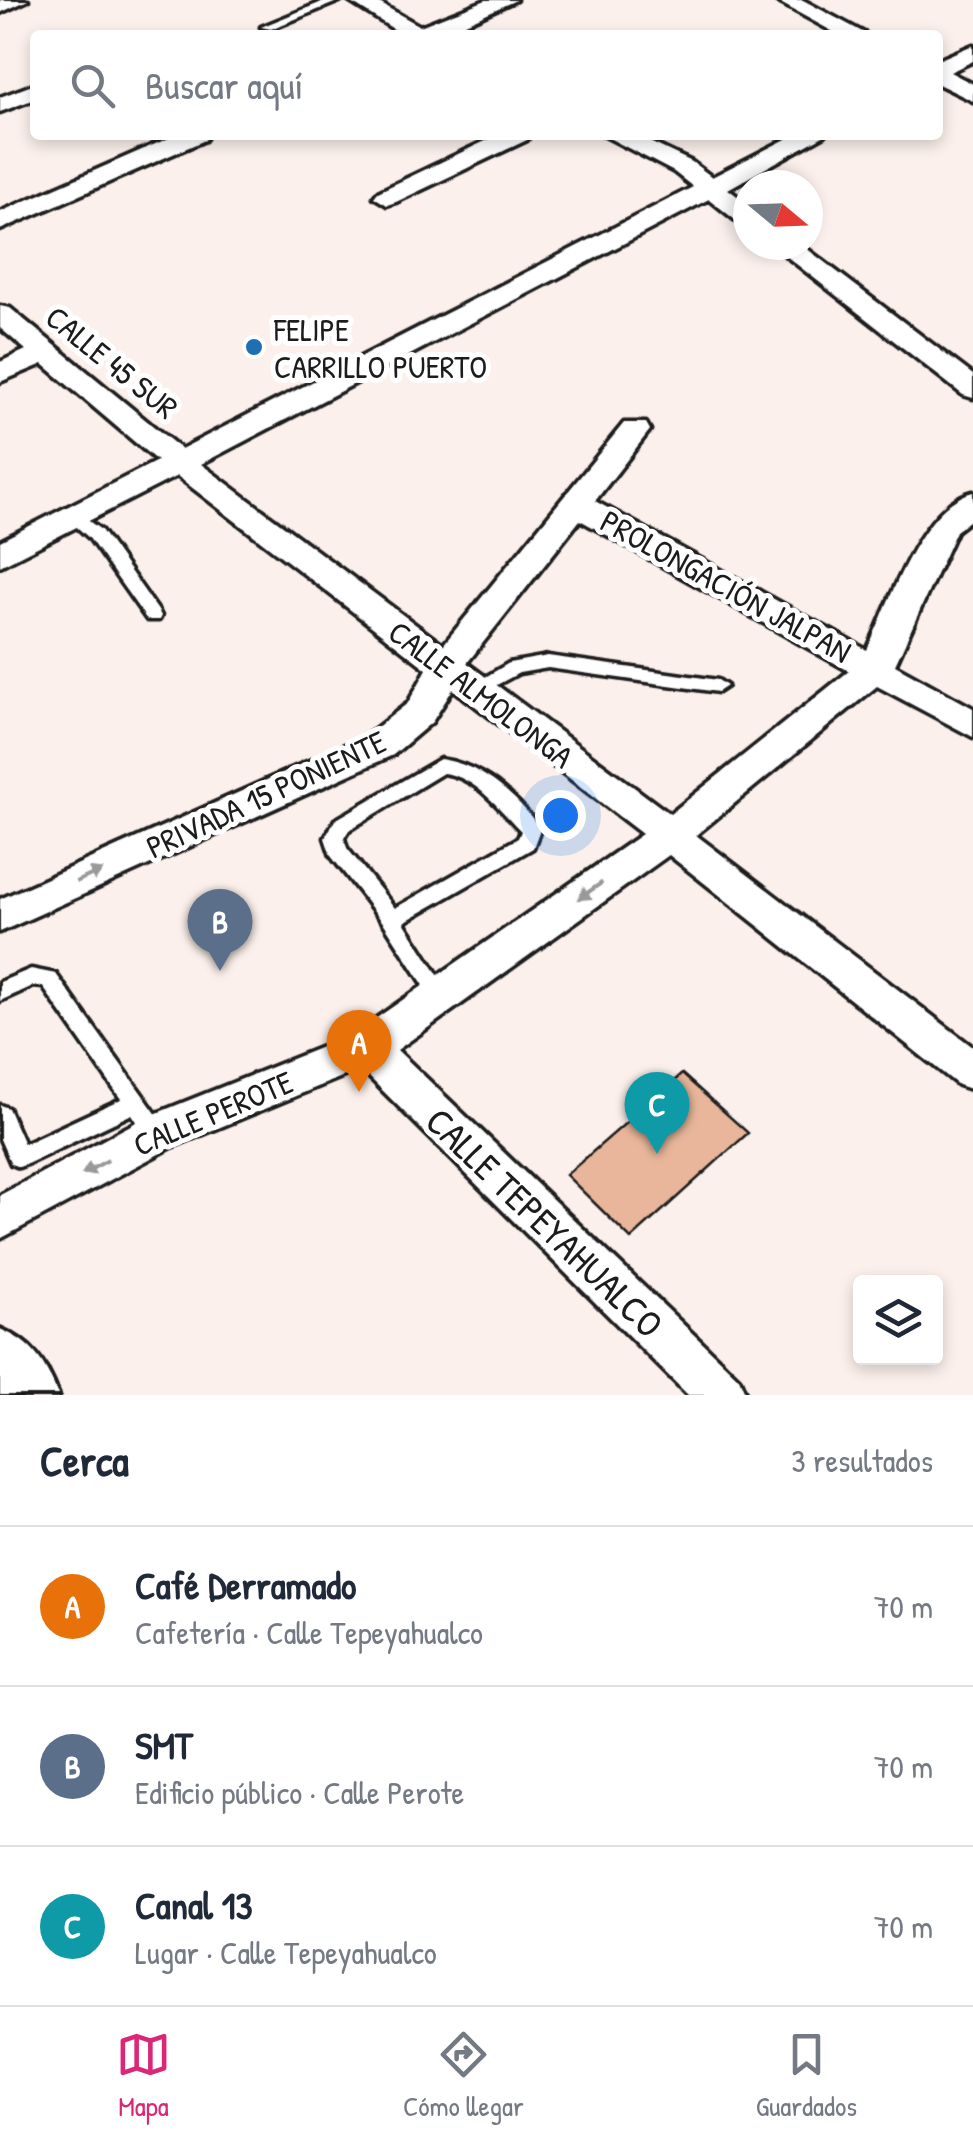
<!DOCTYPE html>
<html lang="es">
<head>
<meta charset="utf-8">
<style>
	:root { --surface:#fff; --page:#f6f6f7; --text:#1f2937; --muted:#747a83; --line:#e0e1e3; --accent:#db2777 }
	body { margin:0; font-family:"Patrick Hand",sans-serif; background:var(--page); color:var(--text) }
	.controls { position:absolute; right:30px; bottom:30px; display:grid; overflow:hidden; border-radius:10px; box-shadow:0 5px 15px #0003 }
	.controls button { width:90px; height:90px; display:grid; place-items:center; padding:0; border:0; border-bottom:2px solid var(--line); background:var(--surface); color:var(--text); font:50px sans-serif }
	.compass { position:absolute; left:733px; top:170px; width:90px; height:90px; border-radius:50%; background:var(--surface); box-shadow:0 5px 15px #0003; rotate:109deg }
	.you { position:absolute; left:560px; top:815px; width:35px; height:35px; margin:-25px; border:8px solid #fff; border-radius:50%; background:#1a73e8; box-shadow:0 0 0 15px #1a73e833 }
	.badge { display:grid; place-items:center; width:65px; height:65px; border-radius:50%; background:var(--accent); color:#fff; font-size:32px; font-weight:700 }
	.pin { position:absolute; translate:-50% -82px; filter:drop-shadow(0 2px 5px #0008) }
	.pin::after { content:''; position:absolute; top:52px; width:35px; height:30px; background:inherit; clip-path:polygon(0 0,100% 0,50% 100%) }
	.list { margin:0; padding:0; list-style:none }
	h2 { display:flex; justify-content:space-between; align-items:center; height:130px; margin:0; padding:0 40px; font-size:42px }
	h2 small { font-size:32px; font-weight:400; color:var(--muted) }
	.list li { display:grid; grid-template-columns:65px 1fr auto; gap:30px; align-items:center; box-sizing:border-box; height:160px; padding:0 40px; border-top:2px solid var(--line) }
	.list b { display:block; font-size:38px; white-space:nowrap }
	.list p { margin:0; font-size:32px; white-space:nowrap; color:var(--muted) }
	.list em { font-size:32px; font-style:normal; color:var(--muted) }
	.icon { flex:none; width:55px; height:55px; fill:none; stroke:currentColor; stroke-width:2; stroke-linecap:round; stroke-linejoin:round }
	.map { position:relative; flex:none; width:973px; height:1395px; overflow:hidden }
	.search { position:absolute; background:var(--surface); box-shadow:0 5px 15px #0003; left:30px; right:30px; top:30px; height:110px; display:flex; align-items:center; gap:25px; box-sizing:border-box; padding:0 35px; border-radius:10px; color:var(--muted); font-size:38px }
	.sheet { height:610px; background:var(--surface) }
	nav { display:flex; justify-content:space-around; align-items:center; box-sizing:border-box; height:140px; border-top:2px solid var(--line); background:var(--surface); font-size:28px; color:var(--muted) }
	nav a { display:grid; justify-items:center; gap:5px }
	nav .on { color:var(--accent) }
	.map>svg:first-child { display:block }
	.building { fill:#e9b69b; stroke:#1c1c1c; stroke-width:2.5 }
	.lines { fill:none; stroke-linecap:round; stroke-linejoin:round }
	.lane-casing { stroke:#1c1c1c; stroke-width:7 }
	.street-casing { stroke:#1c1c1c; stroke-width:7 }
	.secondary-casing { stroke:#1c1c1c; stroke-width:8 }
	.lane { fill:#fff; fill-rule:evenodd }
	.street { fill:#fff; fill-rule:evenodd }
	.secondary { fill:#fff; fill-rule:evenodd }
	.oneway { fill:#999 }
	.poi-dot { fill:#1f6fb2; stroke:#fff; stroke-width:4 }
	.labels { text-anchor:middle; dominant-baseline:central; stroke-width:10; stroke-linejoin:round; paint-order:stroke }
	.poi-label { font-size:32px; fill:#1c1c1c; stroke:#fff; text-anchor:start }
	.street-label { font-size:32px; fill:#1c1c1c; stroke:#fff }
	.near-street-label { font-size:38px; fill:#1c1c1c; stroke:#fff }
</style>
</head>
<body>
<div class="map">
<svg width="973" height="1395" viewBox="0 0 973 1395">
	<rect width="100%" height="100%" fill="#fbf0eb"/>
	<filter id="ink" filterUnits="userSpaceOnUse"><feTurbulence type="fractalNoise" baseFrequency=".01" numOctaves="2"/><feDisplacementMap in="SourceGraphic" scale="20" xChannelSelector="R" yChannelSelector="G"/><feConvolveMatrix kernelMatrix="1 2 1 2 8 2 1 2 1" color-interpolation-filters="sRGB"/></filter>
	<g filter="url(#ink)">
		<polygon class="building" points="682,1074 748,1133 631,1239 566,1175"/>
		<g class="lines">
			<g class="lane-casing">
				<g id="lane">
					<polygon points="327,0 342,0 271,29 261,27"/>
					<polygon points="75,511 101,530 159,612 161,616 159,620 147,620 89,538 69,520 67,516"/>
					<polygon points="548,656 718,680 727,686 718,692 548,668 519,673 476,696 467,690 470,686 509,663"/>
					<path d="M440,759c40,5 78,37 100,70l-7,19 -129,74 47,73 -3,6 -7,3 -7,-3 -49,-76 -54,-69 -6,-18 10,-18zM443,773c33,4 55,35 78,58l-3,7 -123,70 -48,-60 -3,-10 5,-8z"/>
					<polygon points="31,969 56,974 165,1126 168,1133 165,1140 157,1143 149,1140 132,1114 27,1164 19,1167 11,1164 0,1139 0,1105 8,1108 24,1144 121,1099 43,987 33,986 0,1001 0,982"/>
				</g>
			</g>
			<g class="street-casing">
				<g id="street">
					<polygon points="0,0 28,0 0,13"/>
					<polygon points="347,0 374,0 420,26 486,0 516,0 439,35 403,35"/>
					<polygon points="775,0 803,0 868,35 839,35"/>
					<polygon points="973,45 973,61 950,72 973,84 973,101 938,84 938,60"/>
					<polygon points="35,84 35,99 0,112 0,97"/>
					<polygon points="176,135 208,135 205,140 0,230 0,212"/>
					<polygon points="498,135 530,135 527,140 396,202 387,205 374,197 378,192"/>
					<path d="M603,135h32l57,27 20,15 82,-42h31l-97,54 20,15v21l-9,-2 -30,-24 -508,265 242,181 181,-222h22l4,7 -55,71 272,149c23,-47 52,-144 106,-158v26l-17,13 -61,134 78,43v29l-96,-51 -181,149 277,212v43l-15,-5 -289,-230 -272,195 342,328 7,17h-58l-327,-326 -189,78 -172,92v-44l142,-76 210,-84 290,-201 -189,-145 -21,33 -39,33 -393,177v-33l367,-164 41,-32 19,-34 -250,-193 -177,90v-25l157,-80 -114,-97 -43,18v-20l26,-12 -26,-22v-22l10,2 171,141 512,-262 -19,-15zM580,520l269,151 -179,143 -203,-151z"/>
					<polygon points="772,245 802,245 973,375 973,398 963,395"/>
				</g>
			</g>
			<g class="secondary-casing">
				<path id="secondary" d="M0,1329c33,14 45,33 58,66h-58z"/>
			</g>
			<use href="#lane" class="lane"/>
			<use href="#street" class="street"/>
			<use href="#secondary" class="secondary"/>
		</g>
		<defs><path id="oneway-solid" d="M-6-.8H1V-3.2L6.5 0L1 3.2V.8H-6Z" transform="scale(2.5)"/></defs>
		<g class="oneway">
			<use href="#oneway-solid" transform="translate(89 876) rotate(-24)"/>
			<use href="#oneway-solid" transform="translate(590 891) rotate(145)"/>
			<use href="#oneway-solid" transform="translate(95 1167) rotate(152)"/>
		</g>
	</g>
	<circle class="poi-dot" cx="254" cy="347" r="10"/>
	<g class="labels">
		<g class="poi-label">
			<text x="274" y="329">FELIPE<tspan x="274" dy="37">CARRILLO PUERTO</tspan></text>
		</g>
		<g class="street-label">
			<text transform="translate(112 362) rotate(39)">CALLE 45 SUR</text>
			<text transform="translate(726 586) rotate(29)">PROLONGACIÓN JALPAN</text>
			<text transform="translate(481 694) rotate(37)">CALLE ALMOLONGA</text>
			<text transform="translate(266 794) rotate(-25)">PRIVADA 15 PONIENTE</text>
			<text transform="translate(213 1113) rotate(-23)">CALLE PEROTE</text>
		</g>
		<g class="near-street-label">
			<text transform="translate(545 1222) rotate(44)">CALLE TEPEYAHUALCO</text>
		</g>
	</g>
</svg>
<div class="controls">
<button><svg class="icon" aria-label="layers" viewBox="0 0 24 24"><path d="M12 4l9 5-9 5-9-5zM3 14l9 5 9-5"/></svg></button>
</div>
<svg class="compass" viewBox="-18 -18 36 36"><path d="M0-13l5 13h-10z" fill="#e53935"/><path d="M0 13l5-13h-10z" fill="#747a83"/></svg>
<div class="you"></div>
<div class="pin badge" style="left:359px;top:1092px;background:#e8710a">A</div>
<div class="pin badge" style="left:220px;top:971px;background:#5c6f8a">B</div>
<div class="pin badge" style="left:657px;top:1154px;background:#0f9aa8">C</div>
<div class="search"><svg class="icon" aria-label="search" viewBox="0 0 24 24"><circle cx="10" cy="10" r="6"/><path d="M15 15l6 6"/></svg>Buscar aquí</div>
</div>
<section class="sheet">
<h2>Cerca<small>3 resultados</small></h2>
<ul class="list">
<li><span class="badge" style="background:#e8710a">A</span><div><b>Café Derramado</b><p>Cafetería · Calle Tepeyahualco</p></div><em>70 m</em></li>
<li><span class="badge" style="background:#5c6f8a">B</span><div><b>SMT</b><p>Edificio público · Calle Perote</p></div><em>70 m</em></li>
<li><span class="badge" style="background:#0f9aa8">C</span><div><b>Canal 13</b><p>Lugar · Calle Tepeyahualco</p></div><em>70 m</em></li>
</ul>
</section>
<nav>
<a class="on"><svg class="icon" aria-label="map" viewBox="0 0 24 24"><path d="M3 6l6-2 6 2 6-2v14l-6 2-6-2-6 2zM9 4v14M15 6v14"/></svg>Mapa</a>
<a><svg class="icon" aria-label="directions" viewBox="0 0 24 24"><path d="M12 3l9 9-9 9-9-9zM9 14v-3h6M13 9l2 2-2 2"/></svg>Cómo llegar</a>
<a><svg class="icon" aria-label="saved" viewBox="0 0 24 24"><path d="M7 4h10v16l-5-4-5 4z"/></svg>Guardados</a>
</nav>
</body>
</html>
